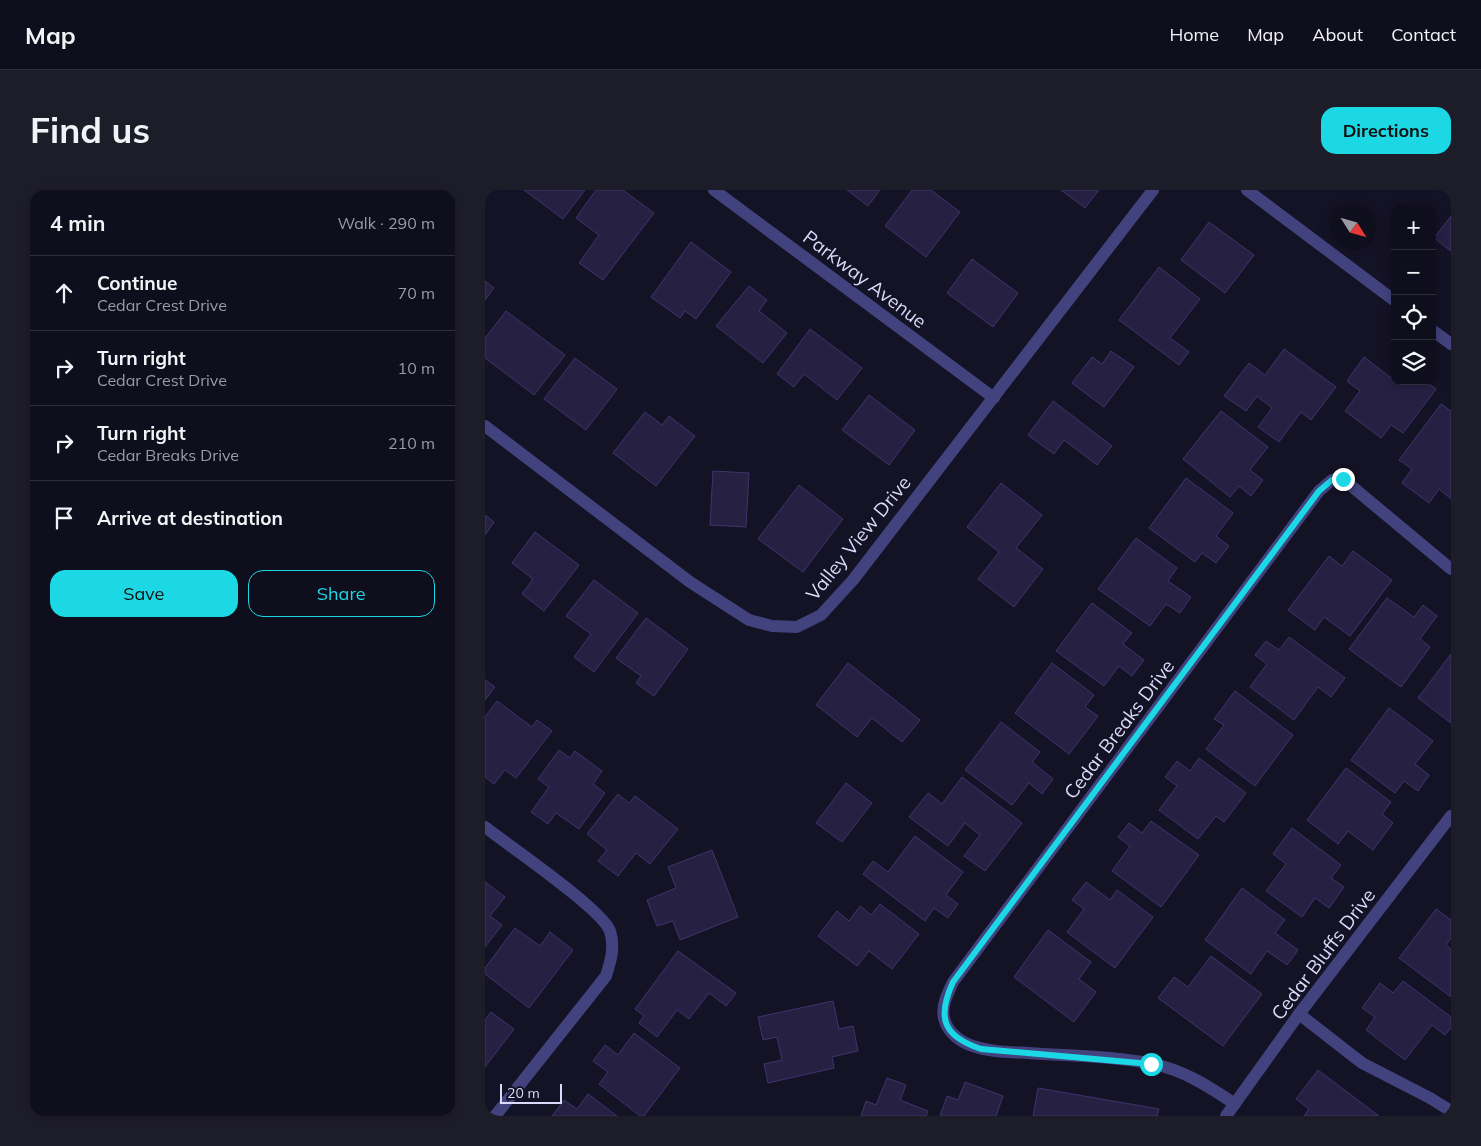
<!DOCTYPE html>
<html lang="en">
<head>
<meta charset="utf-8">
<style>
	:root { --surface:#0f0e1c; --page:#1d1c29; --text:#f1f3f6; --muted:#9b9ca3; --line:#2f2e3b; --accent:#1cd8e4 }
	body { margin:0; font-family:Mulish,sans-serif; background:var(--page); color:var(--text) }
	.controls { position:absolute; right:15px; top:15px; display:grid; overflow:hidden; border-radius:10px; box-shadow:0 2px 12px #0003 }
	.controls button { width:45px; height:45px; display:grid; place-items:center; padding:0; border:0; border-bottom:1px solid var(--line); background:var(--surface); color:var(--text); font:25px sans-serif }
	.compass { position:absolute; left:846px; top:15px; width:45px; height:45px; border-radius:50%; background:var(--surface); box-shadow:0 2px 12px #0003; rotate:127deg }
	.scale { position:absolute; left:15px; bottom:12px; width:62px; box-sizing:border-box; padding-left:5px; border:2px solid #dcdafb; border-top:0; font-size:14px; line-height:18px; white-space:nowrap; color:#dcdafb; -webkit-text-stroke:4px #141225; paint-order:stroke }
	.stop { position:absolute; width:15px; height:15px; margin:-11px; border:4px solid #1cd8e4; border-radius:50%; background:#fff }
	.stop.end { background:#1cd8e4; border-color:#fff; box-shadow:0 1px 5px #0008 }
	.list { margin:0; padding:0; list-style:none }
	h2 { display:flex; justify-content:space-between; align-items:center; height:65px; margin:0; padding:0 20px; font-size:21px }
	h2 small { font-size:16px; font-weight:400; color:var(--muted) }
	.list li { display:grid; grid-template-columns:32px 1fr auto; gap:15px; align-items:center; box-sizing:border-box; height:75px; padding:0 20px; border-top:1px solid var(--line) }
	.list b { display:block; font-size:19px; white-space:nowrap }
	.list p { margin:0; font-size:16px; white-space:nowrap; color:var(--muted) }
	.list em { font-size:16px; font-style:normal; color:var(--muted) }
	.actions { display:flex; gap:10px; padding:15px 20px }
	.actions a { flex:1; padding:11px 0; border:1px solid var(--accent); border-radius:15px; text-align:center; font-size:18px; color:var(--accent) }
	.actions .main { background:var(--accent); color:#111 }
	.icon { flex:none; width:28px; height:28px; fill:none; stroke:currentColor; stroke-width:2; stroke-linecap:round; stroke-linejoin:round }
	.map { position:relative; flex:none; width:966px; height:926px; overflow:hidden; border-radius:15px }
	header { display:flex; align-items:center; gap:30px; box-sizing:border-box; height:70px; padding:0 25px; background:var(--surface); border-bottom:1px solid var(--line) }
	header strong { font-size:24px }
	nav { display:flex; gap:28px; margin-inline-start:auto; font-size:18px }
	.intro { display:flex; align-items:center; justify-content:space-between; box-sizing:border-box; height:120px; padding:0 30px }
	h1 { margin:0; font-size:35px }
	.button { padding:12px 22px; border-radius:15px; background:var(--accent); color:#111; font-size:18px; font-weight:700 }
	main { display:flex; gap:30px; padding:0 30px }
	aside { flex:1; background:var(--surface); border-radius:15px; box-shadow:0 2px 12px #0003 }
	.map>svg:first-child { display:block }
	.building { fill:#262043; stroke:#3e356d }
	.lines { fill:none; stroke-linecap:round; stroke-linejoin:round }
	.minor { stroke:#42437e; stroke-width:12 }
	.route { stroke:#1cd8e4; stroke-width:6 }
	.labels { text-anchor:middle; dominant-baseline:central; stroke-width:4; stroke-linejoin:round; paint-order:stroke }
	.street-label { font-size:19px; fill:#dcdafb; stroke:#141225 }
</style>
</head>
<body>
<header>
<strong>Map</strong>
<nav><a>Home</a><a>Map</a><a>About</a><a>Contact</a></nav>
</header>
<div class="intro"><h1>Find us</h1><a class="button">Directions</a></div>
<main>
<aside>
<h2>4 min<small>Walk · 290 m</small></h2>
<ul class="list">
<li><svg class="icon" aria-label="ahead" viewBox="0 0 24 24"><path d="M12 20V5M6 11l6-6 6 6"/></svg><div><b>Continue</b><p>Cedar Crest Drive</p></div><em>70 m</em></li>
<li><svg class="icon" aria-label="right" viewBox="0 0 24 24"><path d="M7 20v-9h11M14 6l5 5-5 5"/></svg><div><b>Turn right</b><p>Cedar Crest Drive</p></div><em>10 m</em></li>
<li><svg class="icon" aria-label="right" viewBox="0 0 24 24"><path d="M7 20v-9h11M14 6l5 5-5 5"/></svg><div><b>Turn right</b><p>Cedar Breaks Drive</p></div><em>210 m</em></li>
<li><svg class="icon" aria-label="arrive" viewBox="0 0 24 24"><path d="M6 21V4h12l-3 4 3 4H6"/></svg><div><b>Arrive at destination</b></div></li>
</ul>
<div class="actions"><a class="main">Save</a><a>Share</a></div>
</aside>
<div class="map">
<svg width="966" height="926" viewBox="0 0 966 926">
	<rect width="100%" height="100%" fill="#141225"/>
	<g class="building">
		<polygon points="39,0 100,0 78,29"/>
		<polygon points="111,0 138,0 169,23 118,90 94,73 114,45 91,28"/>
		<polygon points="362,0 395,0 383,16"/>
		<polygon points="427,0 446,0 475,22 441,67 400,36"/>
		<polygon points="576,0 614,0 600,18"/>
		<polygon points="966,26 966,61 949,48"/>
		<polygon points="724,32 769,65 740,103 696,70"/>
		<polygon points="206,52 246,82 211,129 200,121 195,128 166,107"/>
		<polygon points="487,69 533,103 508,137 462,103"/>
		<polygon points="674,77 715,109 685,148 704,162 694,175 634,130"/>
		<polygon points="0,91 9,98 0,110"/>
		<polygon points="264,96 282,110 274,121 302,143 278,173 231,136"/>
		<polygon points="21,121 80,165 49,205 0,168 0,148"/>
		<polygon points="325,139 377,178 352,210 319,184 309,197 292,184"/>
		<polygon points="799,159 851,197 826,230 816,222 794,252 773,237 787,218 772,206 761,221 739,206 764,173 780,185"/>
		<polygon points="626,161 649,177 619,217 587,193 607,167 617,174"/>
		<polygon points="879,167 910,191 940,191 951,199 918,243 906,235 896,248 860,221 875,201 862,191"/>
		<polygon points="90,168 132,199 101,240 59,209"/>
		<polygon points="384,205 430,240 404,275 357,240"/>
		<polygon points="568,211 627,256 612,275 579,250 569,264 543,245"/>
		<polygon points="956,214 966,221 966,309 954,299 944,313 917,293 927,279 914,270"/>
		<polygon points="736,221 783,257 765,280 778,290 766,306 754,296 745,307 698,269"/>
		<polygon points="160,222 177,235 184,226 210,246 171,296 128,263"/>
		<polygon points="228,281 264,283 261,337 225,335"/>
		<polygon points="701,288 748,323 731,346 744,356 731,373 717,363 710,372 664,338"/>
		<polygon points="516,293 557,325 531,358 558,379 529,417 493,389 514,362 482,337"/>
		<polygon points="314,295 358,329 318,382 273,349"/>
		<polygon points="0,325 9,332 0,345"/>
		<polygon points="50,342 94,375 59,421 37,404 48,389 27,373"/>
		<polygon points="651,348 692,378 683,391 706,407 695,423 681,414 665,436 613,399"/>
		<polygon points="868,361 907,390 865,446 839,427 830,440 803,420 844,366 857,376"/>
		<polygon points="109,390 153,423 109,482 89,467 106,444 81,426"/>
		<polygon points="902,408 929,427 938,415 952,426 935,449 945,457 916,497 864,459"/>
		<polygon points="607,413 647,443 638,454 659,470 647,486 634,476 619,496 571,461"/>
		<polygon points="161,428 203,459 169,506 151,493 156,486 131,468"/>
		<polygon points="804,447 860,488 846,507 833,497 809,530 765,497 782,474 770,465 781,451 794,460"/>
		<polygon points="966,464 966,533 933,508"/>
		<polygon points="363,473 435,530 417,552 387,528 372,547 331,515"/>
		<polygon points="567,473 609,505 600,517 613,526 584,564 530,523"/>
		<polygon points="0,490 10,497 0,510"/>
		<polygon points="750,501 808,545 770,596 721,559 739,535 729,529"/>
		<polygon points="12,511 47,537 52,530 67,541 31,588 20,580 9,594 0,587 0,527"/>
		<polygon points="904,518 948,551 930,574 944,585 933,601 919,591 910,603 866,570"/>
		<polygon points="516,532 555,562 547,572 568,589 557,604 544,593 527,615 480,580"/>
		<polygon points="74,560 85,568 90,561 117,581 108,594 120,603 94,639 71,623 63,634 46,622 64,597 53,589"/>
		<polygon points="714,568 761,603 739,632 731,626 713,649 674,620 692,596 680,587 692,571 705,581"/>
		<polygon points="861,578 906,612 897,624 908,633 888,660 863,641 853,654 822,630"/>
		<polygon points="477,587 537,633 500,681 479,666 495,645 480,633 463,656 424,627 443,603 457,614"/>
		<polygon points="361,593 387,613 357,652 331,633"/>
		<polygon points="133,604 144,613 150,606 193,639 165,674 151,663 133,686 113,671 122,660 102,644"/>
		<polygon points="666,631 714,665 676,717 627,681 645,656 633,647 644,633 657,643"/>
		<polygon points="807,638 856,675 846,688 859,697 844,718 830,708 817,727 781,701 801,674 788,664"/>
		<polygon points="430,646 478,682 461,705 473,714 463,728 449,718 440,731 378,684 388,671 403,682"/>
		<polygon points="227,660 253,727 195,750 188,731 172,736 162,710 191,698 183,677"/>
		<polygon points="0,692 20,707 5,726 17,735 0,757"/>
		<polygon points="601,692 625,710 632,700 668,727 630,778 582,742 599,719 587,710"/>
		<polygon points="757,698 800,730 790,743 813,760 802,775 782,761 766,784 720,750"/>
		<polygon points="395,714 434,744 407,779 384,761 372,776 333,746 352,721 364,731 375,716 386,725"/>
		<polygon points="951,719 966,730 966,748 961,755 966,759 966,807 914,768"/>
		<polygon points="30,738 55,756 65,742 88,760 44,818 0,784 0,778"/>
		<polygon points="563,740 606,772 594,789 611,802 589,832 529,787"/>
		<polygon points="193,761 251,803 241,816 224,803 204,829 192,820 172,847 154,833 159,826 150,819"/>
		<polygon points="726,766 777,804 738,856 673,808 689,787 703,797"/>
		<polygon points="918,791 966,827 966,838 960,845 947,835 920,870 881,840 890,827 877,818 895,793 908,803"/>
		<polygon points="348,811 354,839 368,836 373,861 347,867 349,878 283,893 279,874 297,870 292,847 278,850 273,827"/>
		<polygon points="6,822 29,839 0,877 0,830"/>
		<polygon points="149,843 195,878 159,926 155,926 114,894 123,882 108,871 120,855 133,865"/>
		<polygon points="833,880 894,926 819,926 824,919 811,909"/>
		<polygon points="402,888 421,895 415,910 443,921 441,926 376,926 381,911 391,915"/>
		<polygon points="480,892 518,906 511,926 455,926 462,906 473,910"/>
		<polygon points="553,898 674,919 672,926 548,926"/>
		<polygon points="103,904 132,926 67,926 79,910 92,919"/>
	</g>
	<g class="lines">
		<g class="minor">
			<polyline points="229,0 509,208"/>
			<polyline points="762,0 910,111"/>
			<polyline points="947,140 966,154"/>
			<polyline points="0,236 205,392 264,430 287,436 312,437 336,425 368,390 668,0"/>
			<path d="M0,637c23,18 117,82 125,104 5,16 1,29 -4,45l-111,140"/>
			<polyline points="814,824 877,873 945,908 966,921"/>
			<path d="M750,914c-27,-18 -50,-33 -81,-40 -40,-8 -84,-8 -125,-11 -19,-1 -39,-1 -56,-7 -13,-4 -26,-14 -29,-28 -3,-12 4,-25 9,-36l366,-491 13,-11 11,-1 108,90"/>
			<polyline points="741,926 814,824 966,626"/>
		</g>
	</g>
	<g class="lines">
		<path class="route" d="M666,874l-170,-15c-39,-13 -44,-32 -28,-67l366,-491 13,-11 11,-1"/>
	</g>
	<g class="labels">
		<g class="street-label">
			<text transform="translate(380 89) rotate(37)">Parkway Avenue</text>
			<text transform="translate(373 348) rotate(-51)">Valley View Drive</text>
			<text transform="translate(634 539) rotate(-53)">Cedar Breaks Drive</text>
			<text transform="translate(838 764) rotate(-53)">Cedar Bluffs Drive</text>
		</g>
	</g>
</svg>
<div class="controls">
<button>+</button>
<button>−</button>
<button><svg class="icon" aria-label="locate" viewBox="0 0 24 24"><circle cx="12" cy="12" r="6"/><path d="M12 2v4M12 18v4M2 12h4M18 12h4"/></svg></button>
<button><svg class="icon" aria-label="layers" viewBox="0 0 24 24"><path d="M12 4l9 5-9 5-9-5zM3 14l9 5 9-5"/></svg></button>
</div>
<svg class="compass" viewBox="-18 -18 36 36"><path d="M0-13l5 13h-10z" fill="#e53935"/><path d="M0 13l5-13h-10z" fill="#9b9ca3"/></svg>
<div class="scale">20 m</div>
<div class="stop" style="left:666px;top:874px"></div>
<div class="stop end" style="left:858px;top:289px"></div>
</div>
</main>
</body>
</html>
